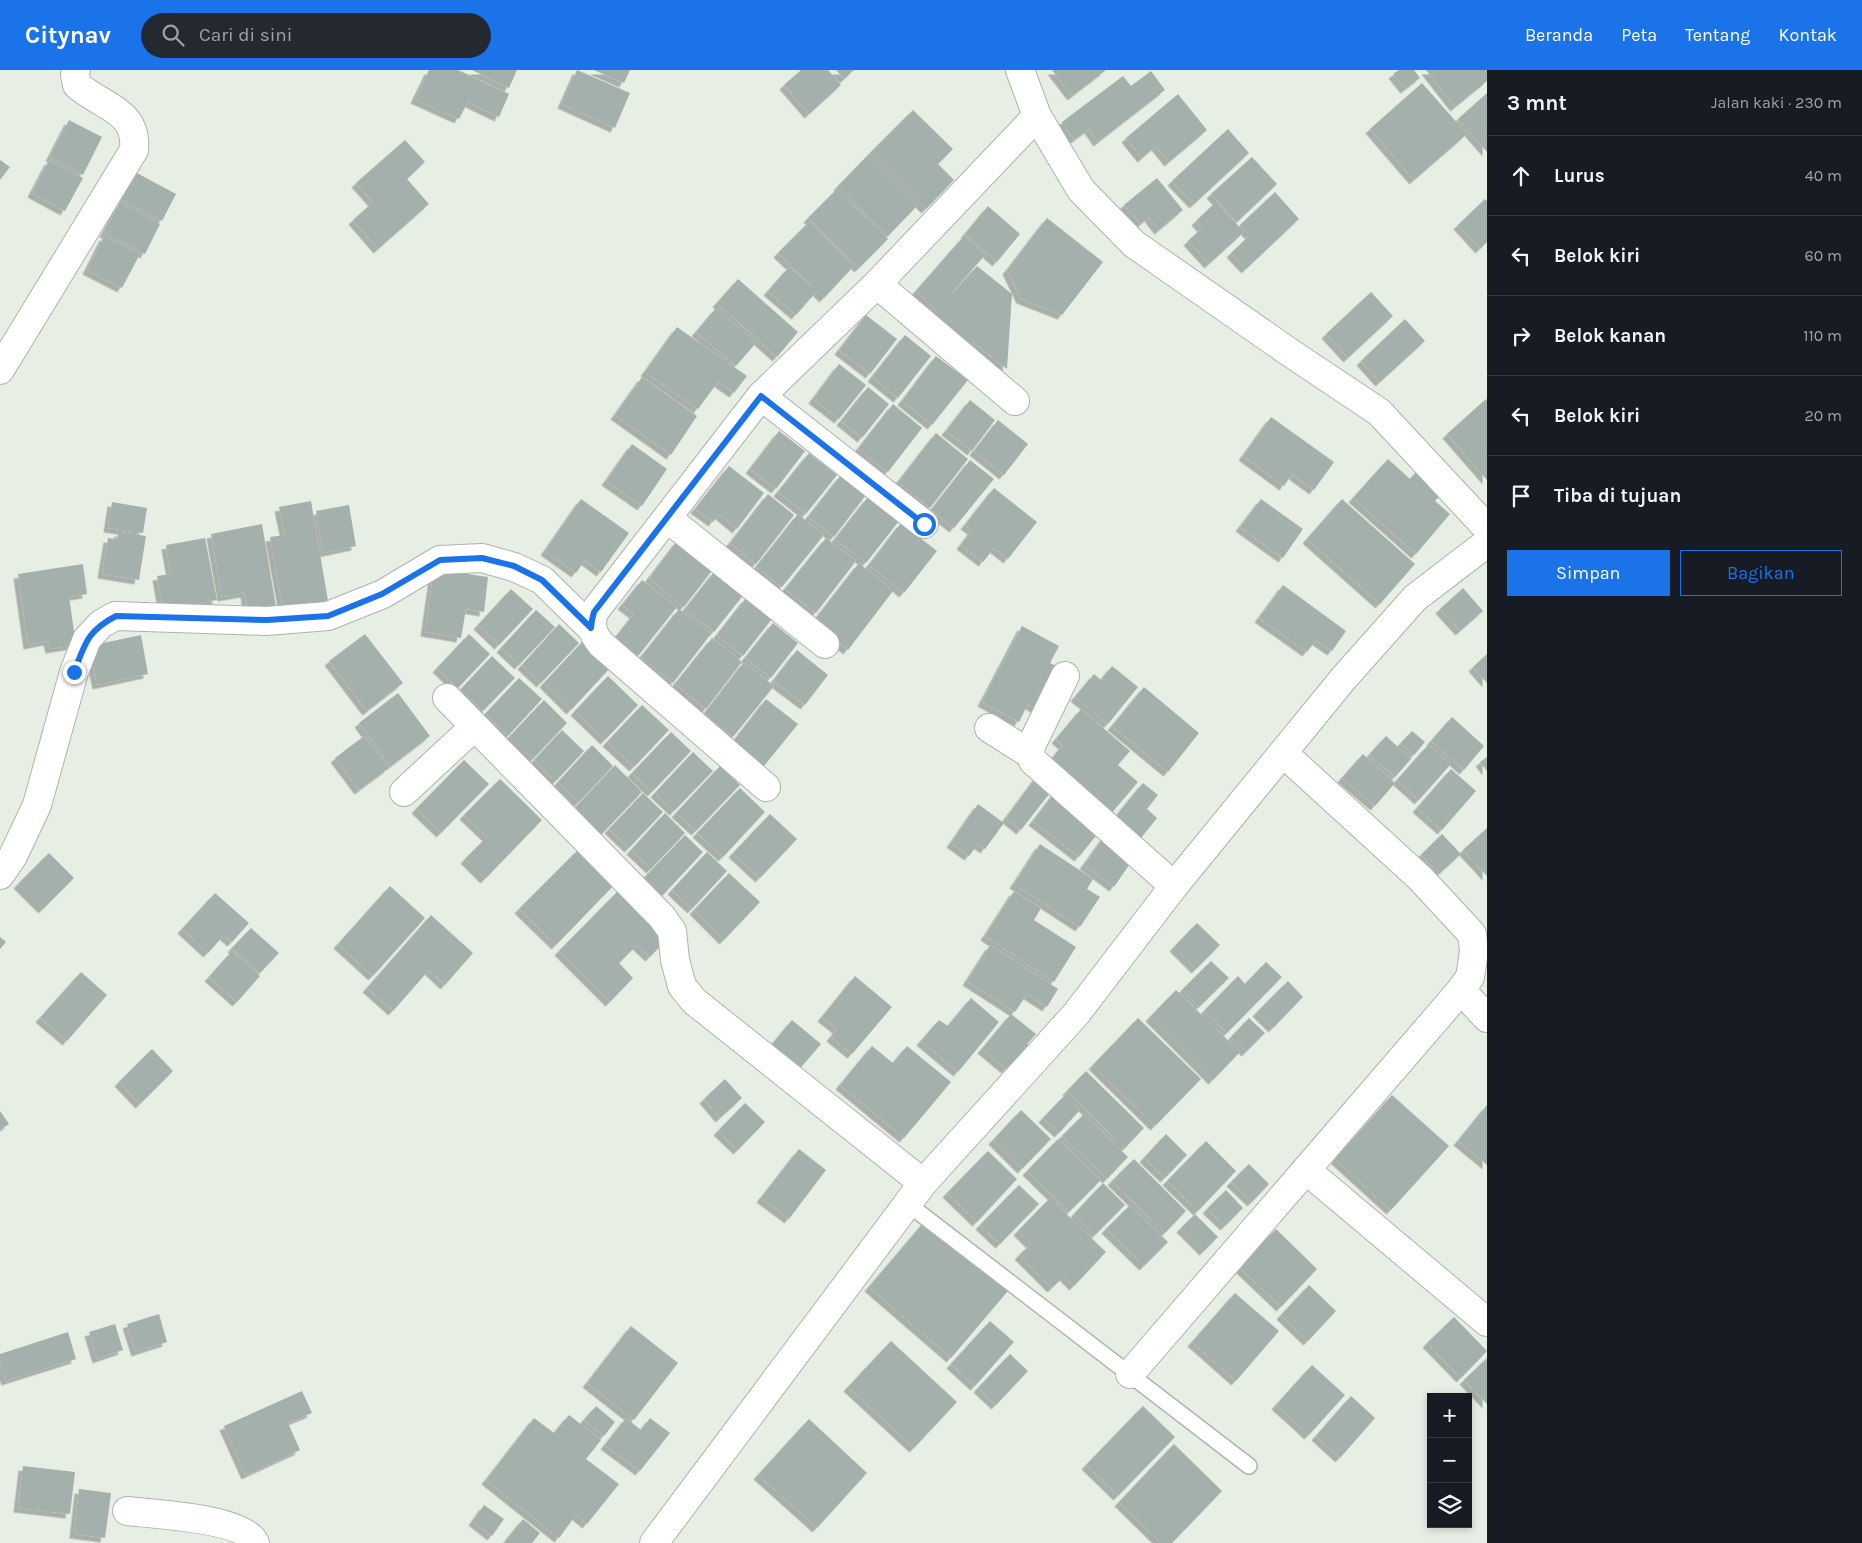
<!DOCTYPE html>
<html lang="id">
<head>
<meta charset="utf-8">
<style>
	:root { --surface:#171b24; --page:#242831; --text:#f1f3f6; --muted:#9ea1a6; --line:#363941; --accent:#1a73e8 }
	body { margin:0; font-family:Karla,sans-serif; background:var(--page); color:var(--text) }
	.controls { position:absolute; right:15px; bottom:15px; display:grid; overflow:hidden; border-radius:0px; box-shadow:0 2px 8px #0003 }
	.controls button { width:45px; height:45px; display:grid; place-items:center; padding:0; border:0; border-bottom:1px solid var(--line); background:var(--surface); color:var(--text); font:25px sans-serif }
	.stop { position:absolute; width:15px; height:15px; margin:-11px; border:4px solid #1a73e8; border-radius:50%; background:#fff }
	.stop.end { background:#1a73e8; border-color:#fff; box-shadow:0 1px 5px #0008 }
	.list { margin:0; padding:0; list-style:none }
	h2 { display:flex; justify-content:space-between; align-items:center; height:65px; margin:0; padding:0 20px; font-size:21px }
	h2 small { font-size:16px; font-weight:400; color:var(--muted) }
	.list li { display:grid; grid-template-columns:32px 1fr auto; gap:15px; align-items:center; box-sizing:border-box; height:80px; padding:0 20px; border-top:1px solid var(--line) }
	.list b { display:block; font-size:19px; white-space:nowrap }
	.list em { font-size:16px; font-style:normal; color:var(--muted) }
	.actions { display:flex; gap:10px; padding:15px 20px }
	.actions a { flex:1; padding:11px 0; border:1px solid var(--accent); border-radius:0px; text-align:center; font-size:18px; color:var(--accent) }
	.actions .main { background:var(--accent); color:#fff }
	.icon { flex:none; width:28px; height:28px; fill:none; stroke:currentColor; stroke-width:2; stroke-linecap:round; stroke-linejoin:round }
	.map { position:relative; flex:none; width:1487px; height:1473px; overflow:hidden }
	header { display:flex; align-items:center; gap:30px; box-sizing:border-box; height:70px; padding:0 25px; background:var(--accent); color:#fff }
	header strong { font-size:24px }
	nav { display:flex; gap:28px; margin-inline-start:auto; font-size:18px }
	.search { width:350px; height:45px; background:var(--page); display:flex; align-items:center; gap:12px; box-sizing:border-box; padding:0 18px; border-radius:28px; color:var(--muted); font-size:19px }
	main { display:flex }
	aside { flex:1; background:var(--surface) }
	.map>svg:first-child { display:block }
	.building { fill:#a4b0ab; filter:url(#shadow) }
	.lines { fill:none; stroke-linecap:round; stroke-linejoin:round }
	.service-casing { stroke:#adb4ab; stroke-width:18 }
	.minor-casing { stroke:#adb4ab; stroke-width:30 }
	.service { stroke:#fff; stroke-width:15 }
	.minor { stroke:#fff; stroke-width:28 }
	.route { stroke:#1a73e8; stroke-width:6 }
</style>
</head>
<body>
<header>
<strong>Citynav</strong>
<div class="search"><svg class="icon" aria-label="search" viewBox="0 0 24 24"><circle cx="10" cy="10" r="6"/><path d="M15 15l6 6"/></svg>Cari di sini</div>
<nav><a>Beranda</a><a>Peta</a><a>Tentang</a><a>Kontak</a></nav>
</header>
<main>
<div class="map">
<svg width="1487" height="1473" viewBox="0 0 1487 1473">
	<defs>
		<filter id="shadow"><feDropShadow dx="-4.5" dy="4.5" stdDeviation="0" flood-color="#0004"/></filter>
	</defs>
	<rect width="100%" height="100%" fill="#e7efe5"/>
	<g class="building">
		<polygon points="429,0 458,0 509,24 499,47 468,32 459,49 415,29"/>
		<polygon points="472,0 517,0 509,18"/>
		<polygon points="577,0 630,23 615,58 562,34"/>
		<polygon points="594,0 630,0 624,13"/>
		<polygon points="801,0 828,0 841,15 809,44 784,15"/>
		<polygon points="836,0 854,0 844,9"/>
		<polygon points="1052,0 1106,0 1072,26"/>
		<polygon points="1399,0 1414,0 1420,8 1405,19 1393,4"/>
		<polygon points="1426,0 1487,0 1487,11 1455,37"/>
		<polygon points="1151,1 1165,20 1098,72 1089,59 1074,70 1062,52 1123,6 1131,16"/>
		<polygon points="1422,13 1467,64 1414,110 1370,59"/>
		<polygon points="1487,23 1487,82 1458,49"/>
		<polygon points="1178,24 1207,60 1169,92 1156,76 1142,88 1126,68"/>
		<polygon points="913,40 953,79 938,94 954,110 926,139 870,83"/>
		<polygon points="69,50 102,67 83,105 50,87"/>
		<polygon points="1228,59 1249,83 1194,134 1172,111"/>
		<polygon points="405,70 425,92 407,109 429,134 378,179 353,150 373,132 356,113"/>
		<polygon points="867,86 917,136 888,166 838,116"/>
		<polygon points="1252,87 1277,114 1237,152 1211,124"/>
		<polygon points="0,90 10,97 0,110"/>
		<polygon points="49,90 83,108 65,141 32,123"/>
		<polygon points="135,102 176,124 162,151 121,129"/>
		<polygon points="1157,108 1183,140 1159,160 1149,147 1141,154 1124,135"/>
		<polygon points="837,119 888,169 859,198 808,148"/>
		<polygon points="1275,122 1299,149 1246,199 1231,183 1250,165 1240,155"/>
		<polygon points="1485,129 1487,131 1487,172 1480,179 1458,155"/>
		<polygon points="120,132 160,154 145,184 104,163"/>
		<polygon points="1216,132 1244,162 1209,194 1188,171 1202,158 1196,151"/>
		<polygon points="988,136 1020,164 997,192 965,164"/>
		<polygon points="1047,148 1103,192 1062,245 1021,229 1007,200"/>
		<polygon points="809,152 854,196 824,228 817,221 796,245 768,221 789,197 816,220 778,183"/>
		<polygon points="104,166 140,184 122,218 87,200"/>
		<polygon points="964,166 985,185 939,238 977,196 1012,224 1007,299 974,273 970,278 932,247 938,241 916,221"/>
		<polygon points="738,209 798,262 777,287 717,233"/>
		<polygon points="1371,222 1393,246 1348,288 1326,264"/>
		<polygon points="716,238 756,273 736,296 696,262"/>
		<polygon points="866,245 897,269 870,304 839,280"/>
		<polygon points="1405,249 1425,271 1380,312 1361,291"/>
		<polygon points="677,257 747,306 734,323 718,312 698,339 645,302"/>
		<polygon points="905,265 931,286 898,328 872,307"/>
		<polygon points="936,286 968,310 932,355 902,331"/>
		<polygon points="839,294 866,315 839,349 813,329"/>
		<polygon points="642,307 697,346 671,385 615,345"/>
		<polygon points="868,317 889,334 862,368 841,351"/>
		<polygon points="1486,329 1487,331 1487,410 1447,364"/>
		<polygon points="970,330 995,350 972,381 946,361"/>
		<polygon points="893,334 922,358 888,402 858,379"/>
		<polygon points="1271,347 1334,392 1314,420 1292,404 1284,416 1243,386"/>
		<polygon points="998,350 1028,374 1004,405 974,381"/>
		<polygon points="779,361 805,381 776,419 750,399"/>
		<polygon points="936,363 968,389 930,438 898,412"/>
		<polygon points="632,374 667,399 642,436 606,411"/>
		<polygon points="809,383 837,405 806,444 778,422"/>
		<polygon points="1388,389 1410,409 1420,398 1445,420 1435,431 1450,444 1416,484 1353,428"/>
		<polygon points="970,390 994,409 954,458 931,440"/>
		<polygon points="729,396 764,423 737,459 719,444 713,452 695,439"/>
		<polygon points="841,405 866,425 834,467 808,447"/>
		<polygon points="994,418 1037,452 1008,489 994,478 983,492 961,475 972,460 965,455"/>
		<polygon points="768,424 794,445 756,494 730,473"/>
		<polygon points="868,427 899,451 866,493 835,469"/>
		<polygon points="581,429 629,463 601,502 585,490 576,503 545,481"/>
		<polygon points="1261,429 1303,459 1283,488 1240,457"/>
		<polygon points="1342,429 1415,494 1380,534 1307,469"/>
		<polygon points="311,431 328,531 283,539 270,467 285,465 279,437"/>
		<polygon points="112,432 147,438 143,463 108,458"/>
		<polygon points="349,435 356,476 323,483 316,441"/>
		<polygon points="798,444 824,465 782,517 756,497"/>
		<polygon points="901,453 937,481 904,523 869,495"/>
		<polygon points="262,454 276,537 248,542 245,523 222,527 211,464"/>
		<polygon points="119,462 146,466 139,510 102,504 108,468 117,469"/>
		<polygon points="205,468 217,530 163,540 157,506 171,504 166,475"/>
		<polygon points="826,468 856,491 816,543 785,519"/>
		<polygon points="678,470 714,498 684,537 649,508"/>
		<polygon points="859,493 893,521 848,580 813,552"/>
		<polygon points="83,494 87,524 69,527 76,575 50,579 48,571 28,575 18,504"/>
		<polygon points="434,499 488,507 484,542 466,539 461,568 425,562"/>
		<polygon points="715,501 745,523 714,562 685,539"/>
		<polygon points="642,510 677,537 638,586 615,568 634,544 622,535"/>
		<polygon points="1283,515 1346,561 1332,581 1316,570 1307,582 1259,548"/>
		<polygon points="1463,518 1483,541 1460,561 1440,539"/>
		<polygon points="511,519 533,539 499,575 478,555"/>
		<polygon points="746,528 772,549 743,586 717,565"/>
		<polygon points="679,539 711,564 673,613 641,587"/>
		<polygon points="536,540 555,557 519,595 501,578"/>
		<polygon points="773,553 798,573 771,608 745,588"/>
		<polygon points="559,554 579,573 541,613 522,595"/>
		<polygon points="1022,556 1059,576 1050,593 1064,600 1041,641 1028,634 1019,652 982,632"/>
		<polygon points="365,564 403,613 367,641 329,591"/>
		<polygon points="469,564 490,584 458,618 437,598"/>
		<polygon points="141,565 148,604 97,615 89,576"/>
		<polygon points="712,568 742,592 706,639 675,614"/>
		<polygon points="583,571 611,597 571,640 544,613"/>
		<polygon points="797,580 828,605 805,635 773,611"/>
		<polygon points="1487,584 1487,613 1473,597"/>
		<polygon points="492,586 515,608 483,641 460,620"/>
		<polygon points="744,592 774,616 733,667 704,644"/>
		<polygon points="1112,596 1138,617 1108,654 1075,627 1094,604 1101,610"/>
		<polygon points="608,606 638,635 605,670 575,641"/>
		<polygon points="519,608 542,629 508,666 485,644"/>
		<polygon points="1144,617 1199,663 1168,702 1112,656"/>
		<polygon points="398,623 430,666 391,696 359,653"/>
		<polygon points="766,629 798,654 764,696 733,672"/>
		<polygon points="544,630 567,653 533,689 510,666"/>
		<polygon points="642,635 669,660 634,697 607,672"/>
		<polygon points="1081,639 1130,681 1118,695 1138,712 1110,745 1048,693 1063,675 1056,669"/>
		<polygon points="1452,647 1484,676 1464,700 1431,671"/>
		<polygon points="562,660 584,681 556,711 534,690"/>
		<polygon points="1412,661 1425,672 1414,685 1401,673"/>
		<polygon points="671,662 691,681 652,722 632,703"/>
		<polygon points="364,666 389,698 359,720 335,688"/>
		<polygon points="1386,666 1411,689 1395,707 1369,685"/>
		<polygon points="592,675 613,696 579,732 558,712"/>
		<polygon points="1428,675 1451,694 1419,730 1397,710"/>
		<polygon points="693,682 713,701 674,741 655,723"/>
		<polygon points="1363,684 1395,713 1375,736 1342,708"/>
		<polygon points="1487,687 1487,701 1480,692"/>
		<polygon points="464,690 489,714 441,763 416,739"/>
		<polygon points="615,695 642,722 598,768 571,742"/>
		<polygon points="720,696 740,715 696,761 676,743"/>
		<polygon points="1451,699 1476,721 1442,760 1417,738"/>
		<polygon points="1037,706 1053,719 1021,760 1006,748"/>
		<polygon points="500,709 542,750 485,809 465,789 487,767 464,745"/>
		<polygon points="1143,713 1158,725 1147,739 1157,748 1141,768 1116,746"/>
		<polygon points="740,718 765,742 723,787 697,763"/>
		<polygon points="1056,721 1103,757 1079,787 1033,751"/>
		<polygon points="643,723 663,742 629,778 609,759"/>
		<polygon points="978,734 1004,753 985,779 978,774 969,786 951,773"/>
		<polygon points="665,743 685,763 651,799 631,780"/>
		<polygon points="770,744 797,769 760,808 733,783"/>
		<polygon points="1487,758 1487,806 1463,780"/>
		<polygon points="1106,764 1136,785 1114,817 1084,795"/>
		<polygon points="1442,764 1461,784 1439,804 1421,785"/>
		<polygon points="685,765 703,782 662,826 644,808"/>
		<polygon points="1040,774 1093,809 1087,819 1100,827 1080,857 1014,814"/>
		<polygon points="579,779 615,814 556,875 519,839"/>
		<polygon points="707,782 727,801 692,839 672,820"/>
		<polygon points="49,783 74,808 43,839 18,814"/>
		<polygon points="729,803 760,832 724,870 694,840"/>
		<polygon points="390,816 425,848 373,906 338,874"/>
		<polygon points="618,821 667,869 650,887 637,875 619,893 633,908 610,932 559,881"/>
		<polygon points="1014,821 1041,838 1034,850 1076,877 1054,912 985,866"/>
		<polygon points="215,823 249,853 232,872 224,865 208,883 182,859"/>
		<polygon points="431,845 473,883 445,915 429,900 393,941 367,918"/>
		<polygon points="1197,853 1220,875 1196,899 1174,877"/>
		<polygon points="251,858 279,883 260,903 232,878"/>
		<polygon points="0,867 6,872 0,879"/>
		<polygon points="990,875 1058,919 1047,937 1027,924 1015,942 967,911"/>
		<polygon points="232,881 260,906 237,932 209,907"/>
		<polygon points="1211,891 1229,908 1199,937 1182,920"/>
		<polygon points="1266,892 1282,907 1227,963 1204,941 1238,906 1245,914"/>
		<polygon points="81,902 107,925 67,971 40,948"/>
		<polygon points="855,906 892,937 852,984 831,967 837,959 822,947"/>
		<polygon points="1288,911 1303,927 1273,958 1257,942"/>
		<polygon points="1176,920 1240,982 1213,1010 1150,947"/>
		<polygon points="971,928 999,952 958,1002 921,971 939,950 948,956"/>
		<polygon points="1011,944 1036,964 1027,974 1037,982 1023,999 1013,991 1006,999 982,979"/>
		<polygon points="1138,948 1201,1009 1155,1056 1093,995"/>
		<polygon points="1249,948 1265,963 1246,982 1231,967"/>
		<polygon points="792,950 821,974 797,1002 769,978"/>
		<polygon points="872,976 893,993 907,976 951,1012 904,1068 840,1015"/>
		<polygon points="152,979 173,1001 140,1034 119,1012"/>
		<polygon points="1086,1001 1144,1058 1125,1078 1067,1021"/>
		<polygon points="725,1009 742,1028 720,1048 704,1029"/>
		<polygon points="1065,1025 1080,1040 1059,1063 1043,1048"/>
		<polygon points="1392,1025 1449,1076 1391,1140 1335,1089"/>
		<polygon points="745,1033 765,1052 738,1080 718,1061"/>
		<polygon points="1487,1035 1487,1095 1458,1071"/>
		<polygon points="1021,1040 1051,1069 1022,1099 993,1070"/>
		<polygon points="0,1041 9,1054 0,1060"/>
		<polygon points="1084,1044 1128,1087 1107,1109 1062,1066"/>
		<polygon points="1166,1064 1187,1085 1165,1108 1144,1088"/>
		<polygon points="1058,1069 1101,1110 1069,1142 1027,1101"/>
		<polygon points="1206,1071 1236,1101 1198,1141 1167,1111"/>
		<polygon points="799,1079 826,1100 789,1149 761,1128"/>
		<polygon points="988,1081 1017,1109 977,1152 947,1123"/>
		<polygon points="1134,1089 1186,1141 1165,1163 1112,1111"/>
		<polygon points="1249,1094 1269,1114 1252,1132 1231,1112"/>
		<polygon points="1103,1113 1125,1135 1095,1165 1074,1144"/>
		<polygon points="1019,1115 1039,1134 1000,1174 980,1155"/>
		<polygon points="1226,1120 1243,1138 1225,1156 1207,1139"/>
		<polygon points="1050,1128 1106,1182 1074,1216 1064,1206 1052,1218 1019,1185 1031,1174 1018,1161"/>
		<polygon points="1130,1135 1168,1172 1144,1196 1106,1159"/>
		<polygon points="1195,1144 1218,1167 1204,1181 1181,1158"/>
		<polygon points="926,1150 1008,1221 951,1288 869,1217"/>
		<polygon points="1276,1159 1317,1199 1281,1237 1239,1197"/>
		<polygon points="1309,1215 1336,1241 1308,1271 1281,1245"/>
		<polygon points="1235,1223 1279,1261 1236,1311 1192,1272"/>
		<polygon points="159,1244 167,1272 136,1282 127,1254"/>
		<polygon points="1454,1247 1487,1281 1461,1308 1427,1273"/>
		<polygon points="990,1251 1014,1272 975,1316 951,1294"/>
		<polygon points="115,1254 123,1280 97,1289 89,1262"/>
		<polygon points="631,1256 678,1293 634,1350 587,1313"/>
		<polygon points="68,1262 76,1289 6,1311 0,1293 0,1284"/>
		<polygon points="891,1271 957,1332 914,1378 848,1317"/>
		<polygon points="1010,1284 1028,1301 996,1335 978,1318"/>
		<polygon points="1487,1288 1487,1334 1464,1310"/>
		<polygon points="1312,1295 1345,1325 1309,1365 1276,1335"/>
		<polygon points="302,1321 312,1343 288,1353 300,1380 246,1405 224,1356"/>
		<polygon points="1351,1326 1375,1348 1340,1388 1316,1366"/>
		<polygon points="596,1336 615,1352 604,1366 584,1350"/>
		<polygon points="1143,1336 1175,1367 1118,1426 1086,1395"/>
		<polygon points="569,1345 601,1370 586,1389 619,1414 587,1454 576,1445 559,1468 486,1410 534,1348 554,1363"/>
		<polygon points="626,1348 641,1360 650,1348 670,1363 640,1401 605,1375"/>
		<polygon points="809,1349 867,1403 817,1458 758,1405"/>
		<polygon points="1174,1374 1222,1421 1172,1473 1161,1473 1119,1432"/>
		<polygon points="23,1396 75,1402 70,1444 18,1438"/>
		<polygon points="79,1419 111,1423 105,1468 74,1464"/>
		<polygon points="484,1435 504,1449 492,1466 473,1451"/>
		<polygon points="523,1449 540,1463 532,1473 504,1473"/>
	</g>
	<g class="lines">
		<g class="service-casing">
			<polyline id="service" points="908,1134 1249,1396"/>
		</g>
		<g class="minor-casing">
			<g id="minor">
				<polyline points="1020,0 1037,46 1081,120 1134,174 1292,284 1379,342 1487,458"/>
				<polyline points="877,214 1015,331"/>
				<path d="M0,300l134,-220c4,-40 -32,-43 -57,-65l-2,-10 1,-5"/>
				<polyline points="761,326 924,454"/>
				<polyline points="667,448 825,574"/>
				<polyline points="1065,606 1031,676 1030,684 1033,691 1174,816"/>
				<polyline points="447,628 662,847 672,861 675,890 682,916 694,931 923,1113"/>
				<polyline points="989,658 1030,684"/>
				<polyline points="1283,683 1420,808 1472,864 1474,880 1472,895 1470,907 1461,920 1487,948"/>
				<path d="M766,717l-165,-143c-9,-11 -11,-19 -7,-32l167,-216 116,-112 160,-168"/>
				<polyline points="404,722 474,657"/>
				<polyline points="0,805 13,786 37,735 74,602 87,569 101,554 115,546 267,551 328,546 383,524 440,490 482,488 514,497 542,510 591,558"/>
				<polyline points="1306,1100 1487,1252"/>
				<polyline points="1130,1304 1461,920"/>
				<path d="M127,1441c26,3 117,7 128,32"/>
				<polyline points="654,1473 923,1113 1076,944 1174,816 1343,609 1415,528 1487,473"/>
			</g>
		</g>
		<use href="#service" class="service"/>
		<use href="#minor" class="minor"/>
	</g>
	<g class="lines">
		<path class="route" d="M74,602c11,-28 13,-41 42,-56l151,4 61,-4 54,-22 58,-34 42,-2 32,8 28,14 49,48 1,-8 2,-8 167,-216 163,128"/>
	</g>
</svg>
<div class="controls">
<button>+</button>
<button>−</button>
<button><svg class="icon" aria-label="layers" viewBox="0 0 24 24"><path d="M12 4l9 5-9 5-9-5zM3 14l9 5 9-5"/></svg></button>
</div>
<div class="stop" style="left:924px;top:454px"></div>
<div class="stop end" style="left:74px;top:602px"></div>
</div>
<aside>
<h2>3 mnt<small>Jalan kaki · 230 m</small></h2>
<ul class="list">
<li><svg class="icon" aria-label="ahead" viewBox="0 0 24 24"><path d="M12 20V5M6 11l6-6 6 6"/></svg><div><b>Lurus</b></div><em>40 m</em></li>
<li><svg class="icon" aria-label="left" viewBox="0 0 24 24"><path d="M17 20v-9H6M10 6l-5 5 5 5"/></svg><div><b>Belok kiri</b></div><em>60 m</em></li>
<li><svg class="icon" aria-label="right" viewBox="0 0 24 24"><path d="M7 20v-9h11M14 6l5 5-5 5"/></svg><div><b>Belok kanan</b></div><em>110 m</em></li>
<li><svg class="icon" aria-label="left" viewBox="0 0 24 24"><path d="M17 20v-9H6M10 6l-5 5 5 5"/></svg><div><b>Belok kiri</b></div><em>20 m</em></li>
<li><svg class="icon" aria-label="arrive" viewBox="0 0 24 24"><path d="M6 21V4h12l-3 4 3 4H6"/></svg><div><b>Tiba di tujuan</b></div></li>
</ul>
<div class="actions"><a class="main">Simpan</a><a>Bagikan</a></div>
</aside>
</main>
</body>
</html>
